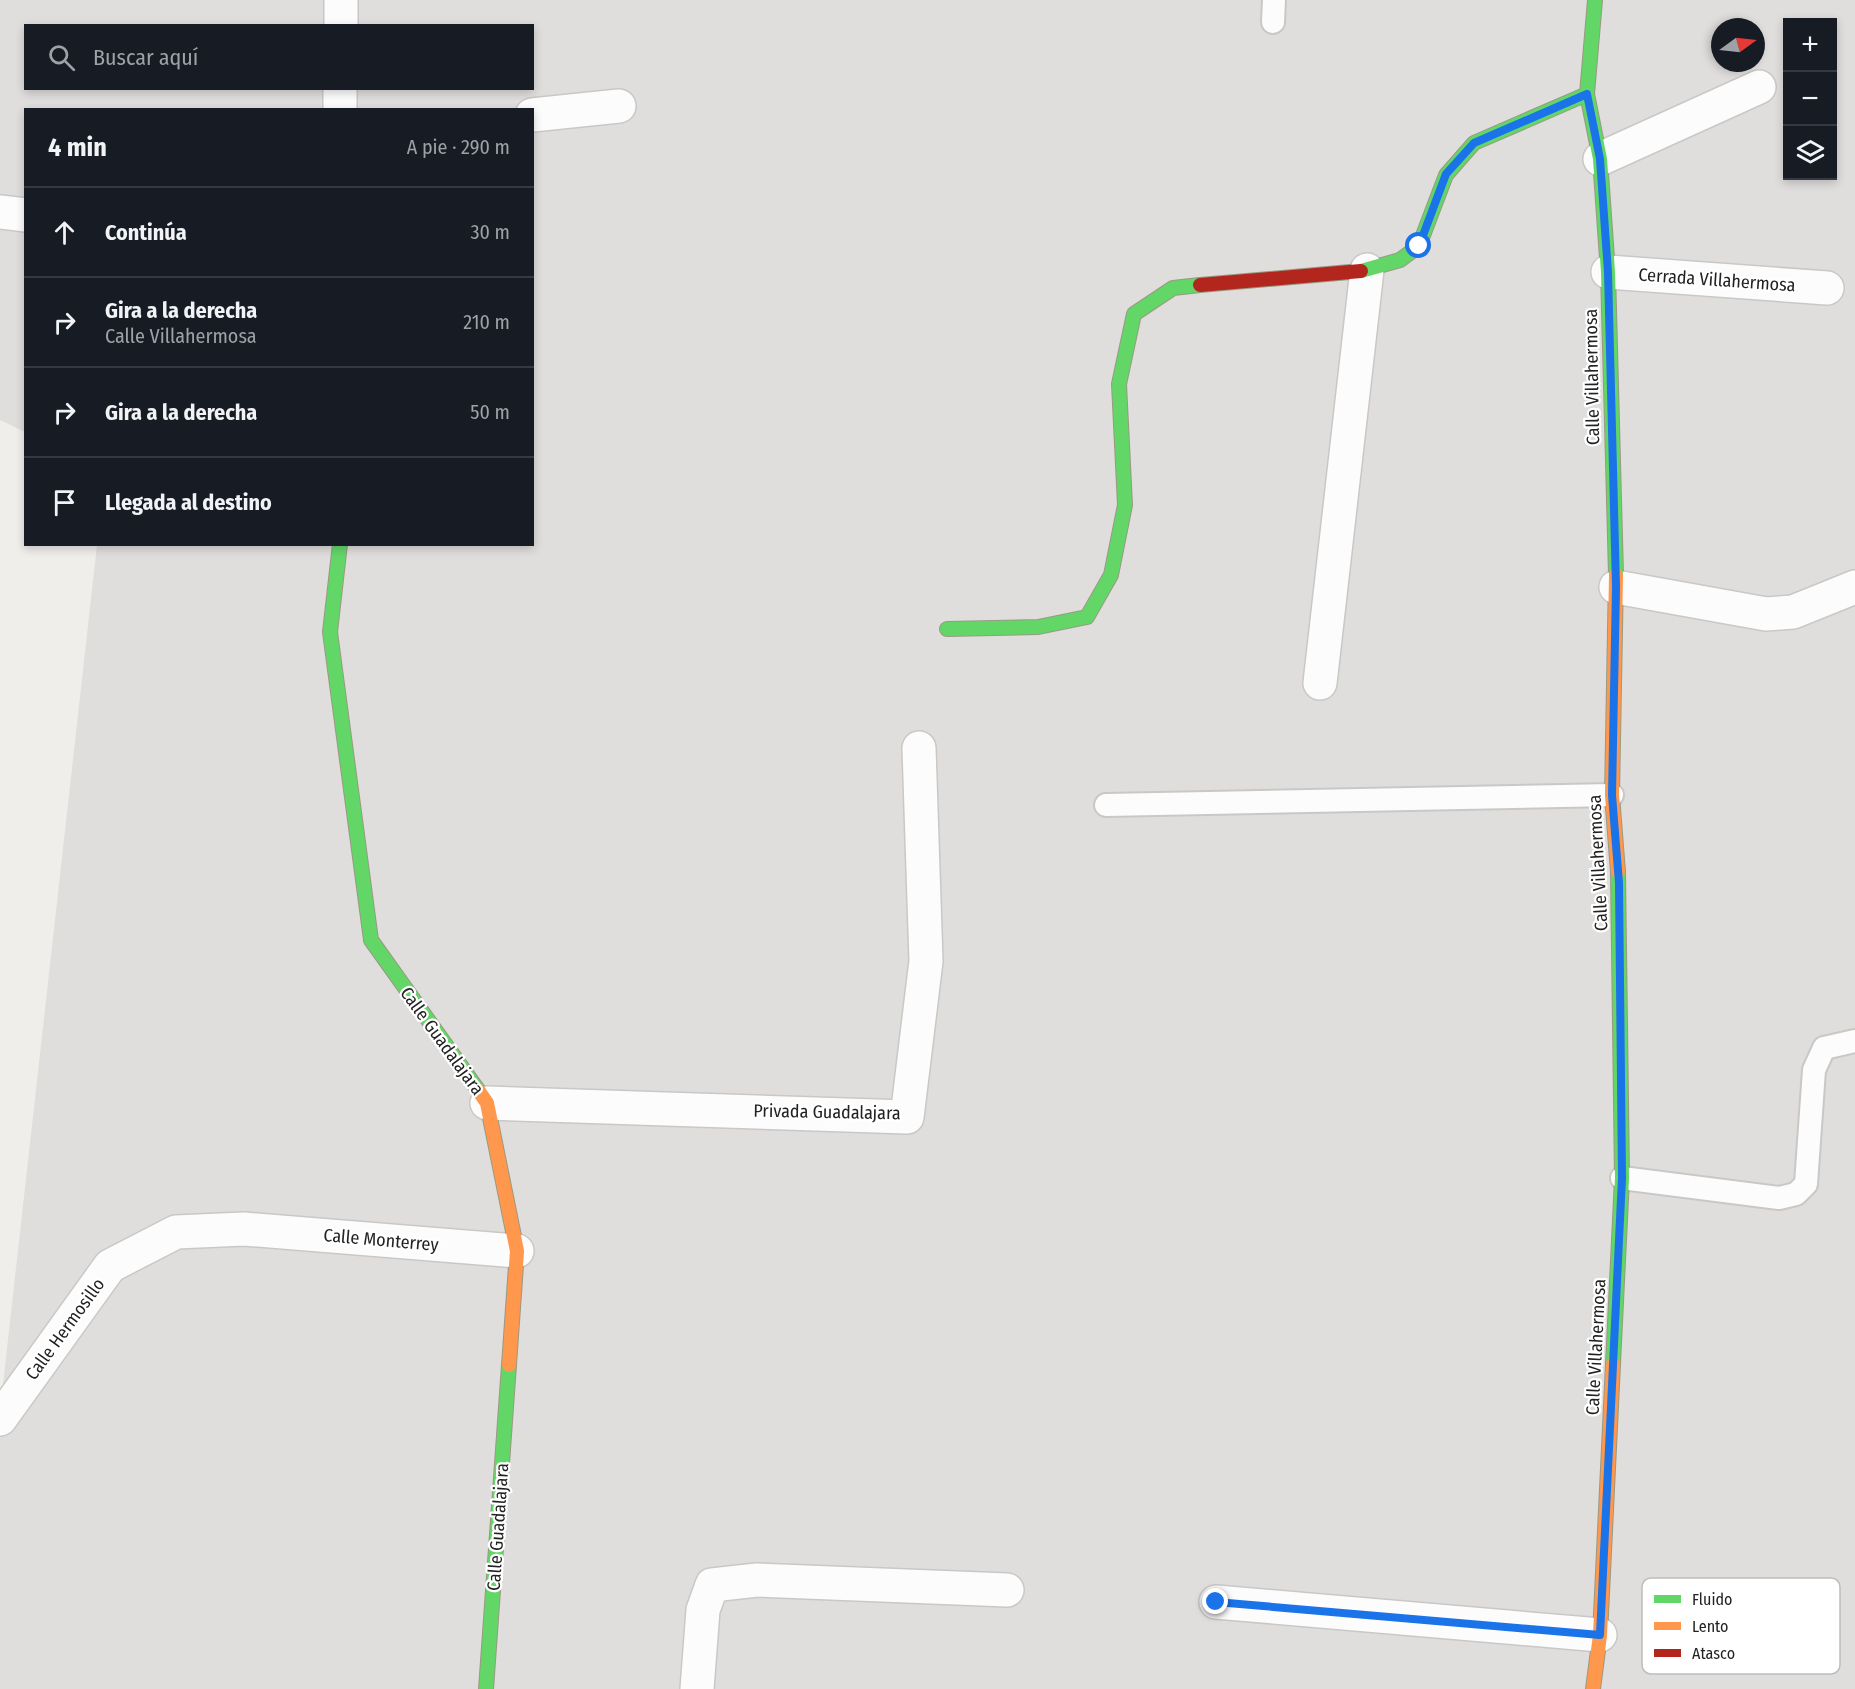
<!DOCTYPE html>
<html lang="es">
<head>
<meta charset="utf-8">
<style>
	:root { --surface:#171b24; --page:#242831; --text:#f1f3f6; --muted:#9ea1a6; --line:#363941 }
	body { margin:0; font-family:"Fira Sans Condensed",sans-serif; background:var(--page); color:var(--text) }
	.controls { position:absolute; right:18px; top:18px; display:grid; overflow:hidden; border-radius:0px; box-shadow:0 3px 9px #0003 }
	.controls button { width:54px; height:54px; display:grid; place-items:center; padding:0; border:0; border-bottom:2px solid var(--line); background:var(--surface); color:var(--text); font:30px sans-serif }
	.compass { position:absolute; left:1711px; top:18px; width:54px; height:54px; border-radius:50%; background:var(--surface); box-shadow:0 3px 9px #0003; rotate:75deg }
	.stop { position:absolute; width:18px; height:18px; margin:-14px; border:4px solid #1a73e8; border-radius:50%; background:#fff }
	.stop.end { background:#1a73e8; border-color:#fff; box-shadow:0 2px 6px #0008 }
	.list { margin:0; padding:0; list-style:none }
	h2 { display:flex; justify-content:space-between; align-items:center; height:78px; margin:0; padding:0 24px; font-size:26px }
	h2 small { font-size:20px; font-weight:400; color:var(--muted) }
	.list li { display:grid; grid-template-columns:39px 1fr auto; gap:18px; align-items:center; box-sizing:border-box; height:90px; padding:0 24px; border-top:2px solid var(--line) }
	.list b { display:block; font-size:22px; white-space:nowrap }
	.list p { margin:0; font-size:20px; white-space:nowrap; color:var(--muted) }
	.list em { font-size:20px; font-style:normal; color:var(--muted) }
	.icon { flex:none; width:33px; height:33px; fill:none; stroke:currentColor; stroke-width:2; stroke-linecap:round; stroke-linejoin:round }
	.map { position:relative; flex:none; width:1855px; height:1689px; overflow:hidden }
	.search { position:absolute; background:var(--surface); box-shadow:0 3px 9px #0003; left:24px; top:24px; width:510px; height:66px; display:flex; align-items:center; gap:15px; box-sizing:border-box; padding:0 21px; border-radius:0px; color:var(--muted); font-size:22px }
	.panel { position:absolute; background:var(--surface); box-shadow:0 3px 9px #0003; left:24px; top:108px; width:510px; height:438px; border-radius:0px }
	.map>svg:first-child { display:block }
	.residential { fill:#dfdedc; fill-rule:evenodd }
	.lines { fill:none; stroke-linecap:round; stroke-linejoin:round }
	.lane-casing { stroke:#c9c8c7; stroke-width:26 }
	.street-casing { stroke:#c9c8c7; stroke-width:36 }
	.fast-casing { stroke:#999a82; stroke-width:16 }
	.slow-casing { stroke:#999a82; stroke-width:16 }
	.jam-casing { stroke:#999a82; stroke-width:16 }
	.lane { stroke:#fdfcfc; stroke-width:22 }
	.street { stroke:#fdfcfc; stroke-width:33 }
	.fast { stroke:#63d668; stroke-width:14 }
	.slow { stroke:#ff974d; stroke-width:14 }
	.jam { stroke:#b3261e; stroke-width:14 }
	.route { stroke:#1a73e8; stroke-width:8 }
	.labels { text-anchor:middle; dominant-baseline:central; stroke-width:4.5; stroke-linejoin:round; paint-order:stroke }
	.street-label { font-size:18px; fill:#222; stroke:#fff }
	.key { fill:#fff; stroke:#bdbdbd; stroke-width:1.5 }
	.key-label { font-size:16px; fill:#222 }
</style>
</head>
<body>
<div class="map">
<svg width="1855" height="1689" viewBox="0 0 1855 1689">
	<rect width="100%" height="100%" fill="#f0eeeb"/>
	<path class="residential" d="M0,0h1855v1689h-1855v-278l97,-866 435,-1v-434h-506l-1,322 -25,-12zM1788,22h44v154h-44zM26,26h506v62h-506zM1720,27h36v36h-36z"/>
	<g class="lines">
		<g class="lane-casing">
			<g id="lane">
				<polyline points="1273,22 1274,0"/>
				<polyline points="1106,805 1612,795"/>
				<polyline points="1622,1178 1779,1198 1796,1194 1806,1184 1814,1070 1824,1048 1855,1041"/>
			</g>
		</g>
		<g class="street-casing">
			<g id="street">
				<polyline points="341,26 341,0"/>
				<polyline points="340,110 340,88"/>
				<polyline points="532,115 619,106"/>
				<polyline points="1600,159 1759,87"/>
				<polyline points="0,212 26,215"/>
				<polyline points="1608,272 1827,288"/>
				<polyline points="1616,587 1766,614 1793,612 1855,587"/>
				<polyline points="1320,683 1367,270"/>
				<polyline points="487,1103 907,1117 926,961 919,748"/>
				<polyline points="0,1419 110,1266 176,1232 244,1229 517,1251"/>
				<polyline points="1216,1602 1600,1635"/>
				<polyline points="697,1689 703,1610 712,1585 757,1580 1007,1590"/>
			</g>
		</g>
		<g class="fast-casing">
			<g id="fast">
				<polyline points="1595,0 1587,94 1600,159 1608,272 1616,575"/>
				<polyline points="1361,271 1400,260 1419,246 1446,175 1474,143 1587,94"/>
				<polyline points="340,544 330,632 371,940 478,1090"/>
				<polyline points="947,629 1038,627 1087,617 1111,575 1125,505 1119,384 1134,314 1173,288 1200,285"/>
				<polyline points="1613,1364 1622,1178 1618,872"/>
				<polyline points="486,1689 509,1365"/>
			</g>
		</g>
		<g class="slow-casing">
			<g id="slow">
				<polyline points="1616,575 1612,795 1618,872"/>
				<polyline points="478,1090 487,1103 517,1251 509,1365"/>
				<polyline points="1593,1689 1600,1635 1613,1364"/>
			</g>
		</g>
		<g class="jam-casing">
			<polyline id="jam" points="1200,285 1361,271"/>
		</g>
		<use href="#lane" class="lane"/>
		<use href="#street" class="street"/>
		<use href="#fast" class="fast"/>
		<use href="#slow" class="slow"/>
		<use href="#jam" class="jam"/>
	</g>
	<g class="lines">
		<polyline class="route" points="1216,1602 1600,1635 1622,1178 1619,883 1612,795 1616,587 1608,272 1600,159 1587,94 1474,143 1446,174 1419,246"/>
	</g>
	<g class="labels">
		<g class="street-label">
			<text transform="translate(1717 280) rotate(4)">Cerrada Villahermosa</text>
			<text transform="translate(1592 377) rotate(-91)">Calle Villahermosa</text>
			<text transform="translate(1598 863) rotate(-93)">Calle Villahermosa</text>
			<text transform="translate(442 1041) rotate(54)">Calle Guadalajara</text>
			<text transform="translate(827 1112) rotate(1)">Privada Guadalajara</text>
			<text transform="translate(381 1240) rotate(5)">Calle Monterrey</text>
			<text transform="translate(65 1329) rotate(-54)">Calle Hermosillo</text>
			<text transform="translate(1596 1347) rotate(-87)">Calle Villahermosa</text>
			<text transform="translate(498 1527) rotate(-86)">Calle Guadalajara</text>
		</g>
	</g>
	<rect x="1642" y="1578" width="198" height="96" rx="9" class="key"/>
	<rect x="1654" y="1595" width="27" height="8" fill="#63d668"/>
	<rect x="1654" y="1622" width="27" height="8" fill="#ff974d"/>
	<rect x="1654" y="1649" width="27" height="8" fill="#b3261e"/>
	<g class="key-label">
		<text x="1692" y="1605">Fluido</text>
		<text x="1692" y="1632">Lento</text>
		<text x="1692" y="1659">Atasco</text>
	</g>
</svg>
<div class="controls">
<button>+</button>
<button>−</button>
<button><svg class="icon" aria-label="layers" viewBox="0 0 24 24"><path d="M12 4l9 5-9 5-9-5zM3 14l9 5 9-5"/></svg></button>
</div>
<svg class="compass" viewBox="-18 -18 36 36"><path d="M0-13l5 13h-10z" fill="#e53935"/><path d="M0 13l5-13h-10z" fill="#9ea1a6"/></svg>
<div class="stop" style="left:1419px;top:246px"></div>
<div class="stop end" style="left:1216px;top:1602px"></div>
<div class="search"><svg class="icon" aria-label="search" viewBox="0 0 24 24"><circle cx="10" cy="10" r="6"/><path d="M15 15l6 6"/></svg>Buscar aquí</div>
<section class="panel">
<h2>4 min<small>A pie · 290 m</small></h2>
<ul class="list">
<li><svg class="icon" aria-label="ahead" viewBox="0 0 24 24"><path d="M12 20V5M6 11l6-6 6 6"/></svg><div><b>Continúa</b></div><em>30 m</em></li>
<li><svg class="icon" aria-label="right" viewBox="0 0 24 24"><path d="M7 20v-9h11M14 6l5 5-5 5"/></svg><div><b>Gira a la derecha</b><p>Calle Villahermosa</p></div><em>210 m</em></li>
<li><svg class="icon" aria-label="right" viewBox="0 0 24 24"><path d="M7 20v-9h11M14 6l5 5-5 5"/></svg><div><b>Gira a la derecha</b></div><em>50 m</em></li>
<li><svg class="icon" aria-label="arrive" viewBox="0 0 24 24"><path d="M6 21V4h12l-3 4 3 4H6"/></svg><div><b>Llegada al destino</b></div></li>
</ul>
</section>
</div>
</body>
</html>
